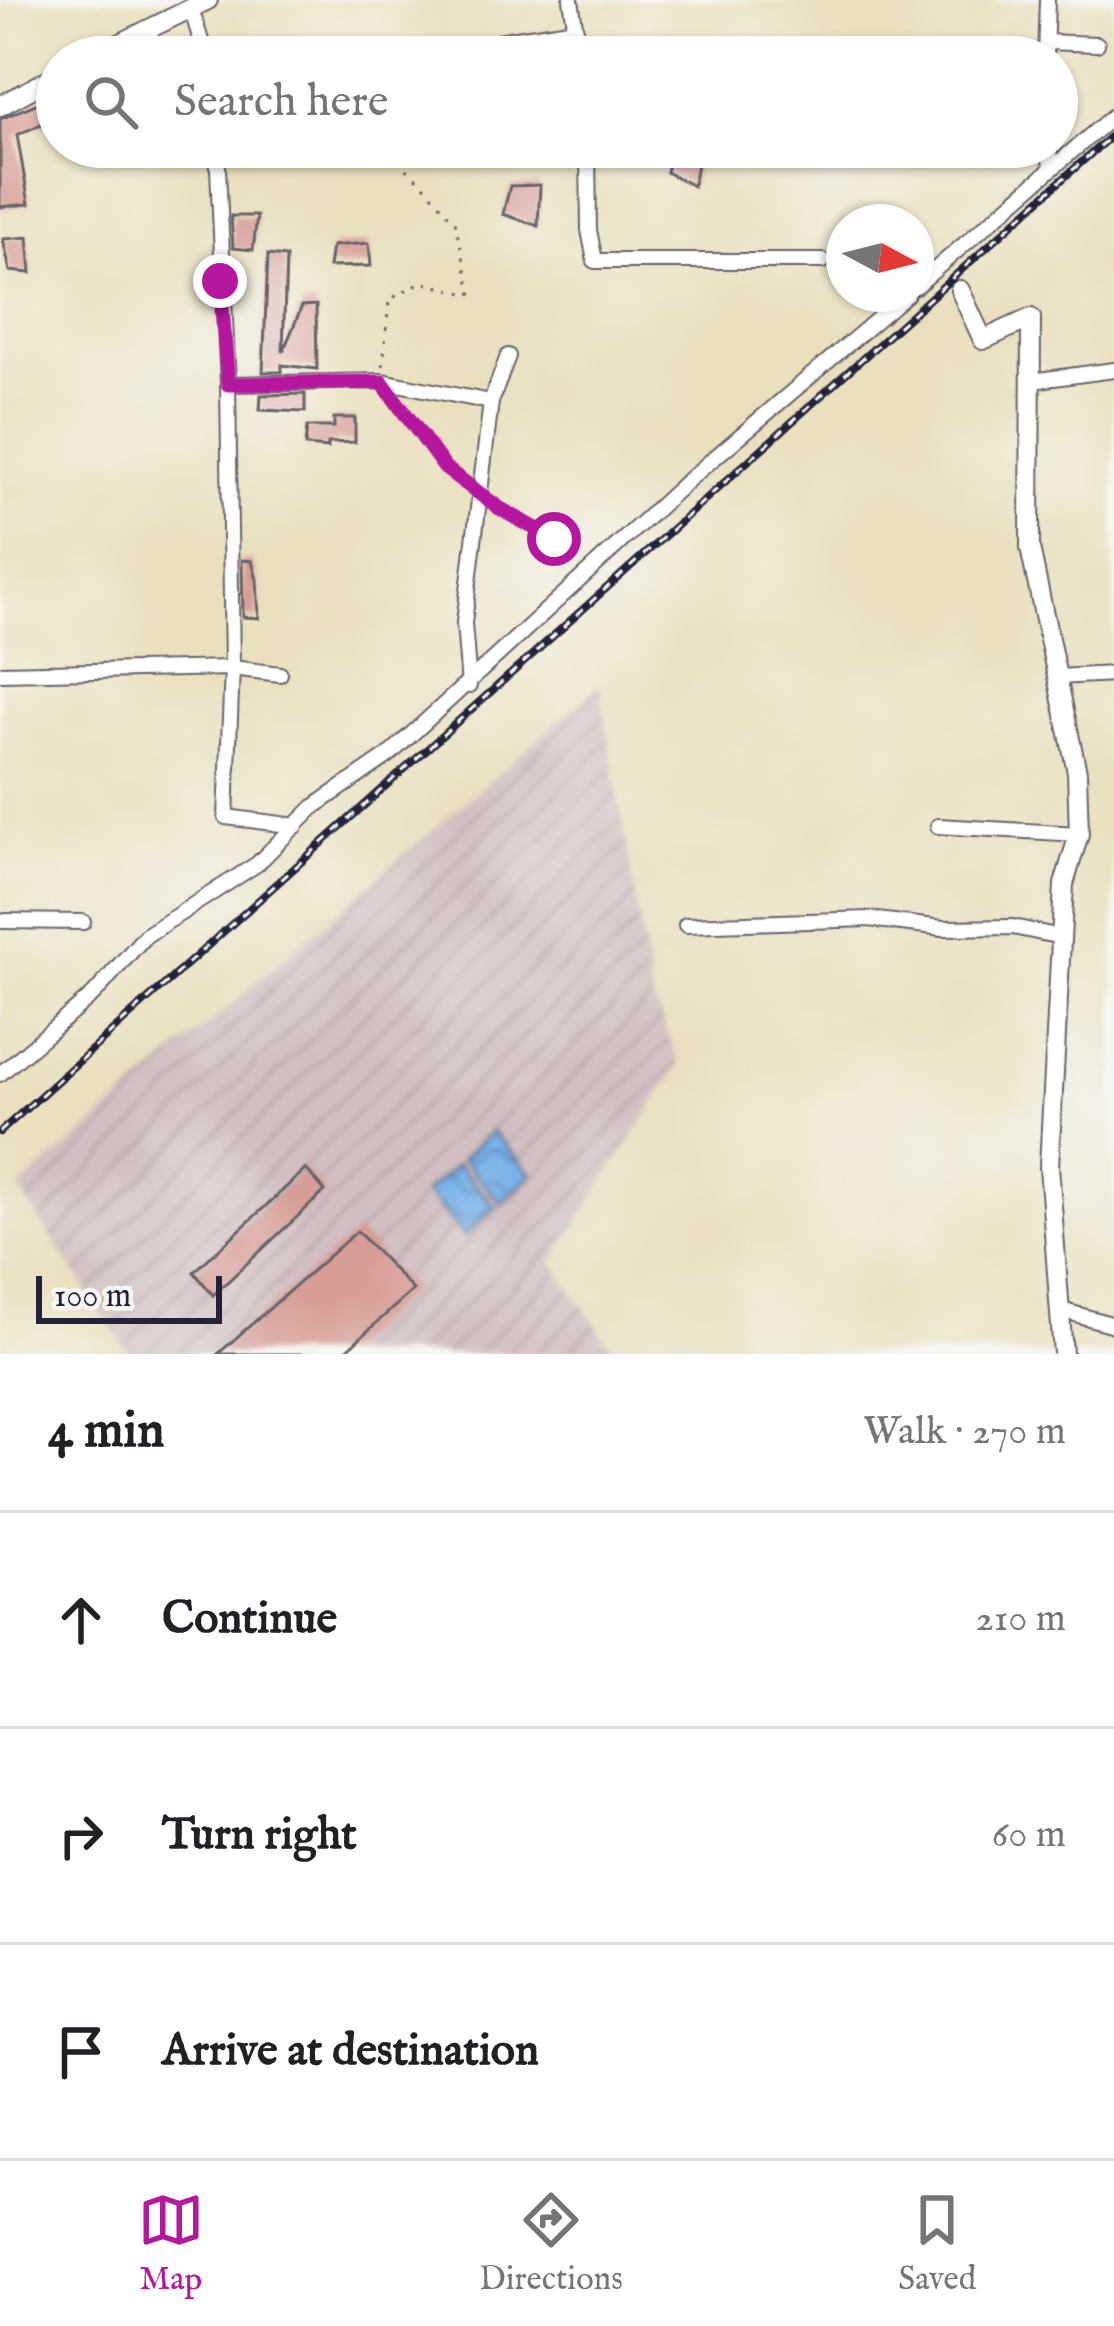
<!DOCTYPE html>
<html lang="en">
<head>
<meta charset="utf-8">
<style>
	:root { --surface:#fff; --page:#f6f6f6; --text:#202124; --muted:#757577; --line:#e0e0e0; --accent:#b5179e }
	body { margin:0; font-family:"IM FELL English",serif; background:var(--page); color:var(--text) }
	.compass { position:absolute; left:826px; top:204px; width:108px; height:108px; border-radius:50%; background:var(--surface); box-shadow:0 3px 9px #0004; rotate:97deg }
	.scale { position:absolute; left:36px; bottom:30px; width:186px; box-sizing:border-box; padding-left:12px; border:6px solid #22223b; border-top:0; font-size:33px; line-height:42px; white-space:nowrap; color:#22223b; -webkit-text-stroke:9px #f6f6f2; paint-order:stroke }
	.stop { position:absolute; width:36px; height:36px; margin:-27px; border:9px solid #b5179e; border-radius:50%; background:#fff }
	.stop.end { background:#b5179e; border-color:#fff; box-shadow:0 3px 12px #0008 }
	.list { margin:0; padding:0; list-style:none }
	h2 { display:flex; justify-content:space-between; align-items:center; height:156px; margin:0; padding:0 48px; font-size:51px }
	h2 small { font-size:39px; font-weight:400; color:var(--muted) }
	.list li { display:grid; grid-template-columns:78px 1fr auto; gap:36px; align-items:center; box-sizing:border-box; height:216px; padding:0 48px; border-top:3px solid var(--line) }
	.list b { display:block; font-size:45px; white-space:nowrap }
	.list em { font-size:39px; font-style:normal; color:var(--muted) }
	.icon { flex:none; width:66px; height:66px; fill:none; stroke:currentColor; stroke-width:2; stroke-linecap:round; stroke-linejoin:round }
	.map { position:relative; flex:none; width:1114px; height:1354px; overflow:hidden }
	.search { position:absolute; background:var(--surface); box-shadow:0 3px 9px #0004; left:36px; right:36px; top:36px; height:132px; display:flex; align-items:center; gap:30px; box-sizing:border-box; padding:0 42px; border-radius:66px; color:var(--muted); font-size:45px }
	.sheet { height:804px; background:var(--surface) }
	nav { display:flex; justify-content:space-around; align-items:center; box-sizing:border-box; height:168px; border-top:3px solid var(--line); background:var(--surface); font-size:33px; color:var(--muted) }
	nav a { display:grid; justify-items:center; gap:6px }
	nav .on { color:var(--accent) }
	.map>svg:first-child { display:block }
	.industrial { fill:url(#industrial-furrows) }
	.water { fill:url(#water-waves); stroke:#4e6a92; stroke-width:3 }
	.building { fill:#d79d96 }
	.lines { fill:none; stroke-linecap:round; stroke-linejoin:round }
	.street-casing { stroke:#686469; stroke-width:18 }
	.secondary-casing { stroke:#686469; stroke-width:22 }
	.path { stroke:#686469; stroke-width:3; stroke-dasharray:3 9; stroke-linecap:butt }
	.street { stroke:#fff; stroke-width:14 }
	.secondary { stroke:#fff; stroke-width:18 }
	.rail-casing { stroke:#22223b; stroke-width:8 }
	.rail { stroke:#f6f6f2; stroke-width:3; stroke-dasharray:9; stroke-linecap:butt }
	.route { stroke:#b5179e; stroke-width:15 }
</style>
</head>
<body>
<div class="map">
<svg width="1114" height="1354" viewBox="0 0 1114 1354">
	<defs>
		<pattern id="industrial-furrows" width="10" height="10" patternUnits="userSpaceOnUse" patternTransform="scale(3)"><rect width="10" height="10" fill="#d2bfc1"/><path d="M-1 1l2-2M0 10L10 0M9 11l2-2" fill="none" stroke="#b4a4a7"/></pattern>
		<pattern id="water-waves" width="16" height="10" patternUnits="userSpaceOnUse" patternTransform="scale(3)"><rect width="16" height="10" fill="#79b2e9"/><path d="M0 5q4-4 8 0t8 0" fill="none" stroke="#6390be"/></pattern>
	</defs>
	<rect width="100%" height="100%" fill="#f6f6f2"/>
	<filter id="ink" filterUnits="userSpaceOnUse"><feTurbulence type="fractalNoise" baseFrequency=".00833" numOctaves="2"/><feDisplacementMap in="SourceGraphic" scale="24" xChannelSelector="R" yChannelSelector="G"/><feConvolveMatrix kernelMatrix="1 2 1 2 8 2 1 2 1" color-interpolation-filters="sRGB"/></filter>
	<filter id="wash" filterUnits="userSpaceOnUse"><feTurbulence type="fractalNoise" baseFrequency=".004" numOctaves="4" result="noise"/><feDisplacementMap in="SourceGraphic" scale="48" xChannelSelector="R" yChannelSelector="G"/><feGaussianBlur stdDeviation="2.7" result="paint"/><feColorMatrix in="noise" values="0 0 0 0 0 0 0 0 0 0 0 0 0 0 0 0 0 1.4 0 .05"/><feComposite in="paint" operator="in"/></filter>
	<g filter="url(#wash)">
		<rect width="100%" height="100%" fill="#eae0be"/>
		<polygon class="industrial" points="600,685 652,997 680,1064 552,1262 616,1354 130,1354 19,1189"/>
		<g class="water">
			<polygon points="492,1132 532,1174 501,1203 462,1159"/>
			<polygon points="457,1165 496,1207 465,1236 425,1192"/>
		</g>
		<g id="blocks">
			<g class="building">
				<polygon points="57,95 57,117 17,135 29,204 0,207 0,119"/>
				<polygon points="672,147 700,147 693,186 666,172"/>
				<polygon points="540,185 538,226 503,214 510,186"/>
				<polygon points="231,216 257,216 253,250 233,248"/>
				<polygon points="28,237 31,273 10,271 3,239"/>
				<polygon points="369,243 371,266 329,267 332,246"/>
				<polygon points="268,255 286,257 283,352 302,306 316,305 317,369 282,365 282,372 263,372"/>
				<polygon points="305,394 305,412 260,410 261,395"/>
				<polygon points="334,418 355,418 355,442 328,443 328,448 305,446 307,427 334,427"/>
				<polygon points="242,560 252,561 257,580 259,618 243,617"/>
				<polygon points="306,1169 325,1191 213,1295 194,1272"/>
				<polygon points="357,1231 413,1290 342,1354 218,1354"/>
			</g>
		</g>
	</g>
	<g filter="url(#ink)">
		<use href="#blocks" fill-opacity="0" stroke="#686469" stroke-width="3"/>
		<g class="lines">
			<g class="street-casing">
				<g id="street">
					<polyline points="571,0 580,57"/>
					<polyline points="191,8 206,57"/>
					<polyline points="503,40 576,29"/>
					<polyline points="1046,42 1097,44"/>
					<polyline points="1045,57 1047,0"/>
					<polyline points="217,147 228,384 232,668 226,817 296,826"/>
					<polyline points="588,147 589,230 595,261 823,261"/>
					<polyline points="1049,147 1051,169"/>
					<polyline points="916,286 1114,115"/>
					<polyline points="1031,381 1114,370"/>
					<polyline points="228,384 382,381 491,402"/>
					<polyline points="0,673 232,668 280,674"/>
					<polyline points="1057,677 1114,674"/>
					<polyline points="469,686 464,623 491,402 508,356"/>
					<polyline points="938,826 1079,834"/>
					<polyline points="0,921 83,922"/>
					<polyline points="686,925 869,919 943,928 1013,927 1061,937"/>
					<polyline points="0,1074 94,994 145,936 257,864 315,806 389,755 686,482 907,294"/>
					<polyline points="1061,1310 1114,1325"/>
				</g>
			</g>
			<g class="secondary-casing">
				<g id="secondary">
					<polyline points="92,57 208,0"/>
					<polyline points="0,106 57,75"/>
					<polyline points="960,290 983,340 1031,318 1030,548 1077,772 1079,834 1064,884 1049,1166 1063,1354"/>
				</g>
			</g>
			<g class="path">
				<polyline points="383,366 389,300 421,282 472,295 455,222 427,188 383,147"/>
				<polyline points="392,395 445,468 467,484"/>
				<polyline points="494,504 554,539"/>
			</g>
			<use href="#street" class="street"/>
			<use href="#secondary" class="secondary"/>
			<g class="rail-casing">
				<polyline id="rail" points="0,1132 1114,133"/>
			</g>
			<use href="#rail" class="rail"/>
		</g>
	</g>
	<g class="lines" filter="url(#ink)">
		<polyline class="route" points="220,281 228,384 382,382 445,468 499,508 554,539"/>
	</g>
</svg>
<svg class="compass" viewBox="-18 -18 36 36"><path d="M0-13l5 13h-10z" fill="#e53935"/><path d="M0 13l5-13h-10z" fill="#757577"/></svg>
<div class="scale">100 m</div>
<div class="stop" style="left:554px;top:539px"></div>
<div class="stop end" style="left:220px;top:281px"></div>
<div class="search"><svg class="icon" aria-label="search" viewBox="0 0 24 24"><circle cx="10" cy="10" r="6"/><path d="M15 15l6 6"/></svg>Search here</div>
</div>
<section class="sheet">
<h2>4 min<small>Walk · 270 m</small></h2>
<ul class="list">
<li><svg class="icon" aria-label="ahead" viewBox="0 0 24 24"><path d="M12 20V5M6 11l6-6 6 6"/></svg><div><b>Continue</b></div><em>210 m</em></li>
<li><svg class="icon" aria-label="right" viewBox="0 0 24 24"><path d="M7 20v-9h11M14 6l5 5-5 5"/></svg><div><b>Turn right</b></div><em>60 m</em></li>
<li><svg class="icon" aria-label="arrive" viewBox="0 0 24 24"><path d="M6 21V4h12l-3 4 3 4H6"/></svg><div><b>Arrive at destination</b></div></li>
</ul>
</section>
<nav>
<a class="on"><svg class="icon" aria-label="map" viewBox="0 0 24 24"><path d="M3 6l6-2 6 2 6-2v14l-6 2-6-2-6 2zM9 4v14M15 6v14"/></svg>Map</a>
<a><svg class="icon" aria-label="directions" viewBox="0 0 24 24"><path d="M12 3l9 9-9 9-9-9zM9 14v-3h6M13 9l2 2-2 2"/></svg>Directions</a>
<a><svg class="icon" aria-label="saved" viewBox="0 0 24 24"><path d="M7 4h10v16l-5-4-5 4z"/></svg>Saved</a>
</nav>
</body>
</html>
